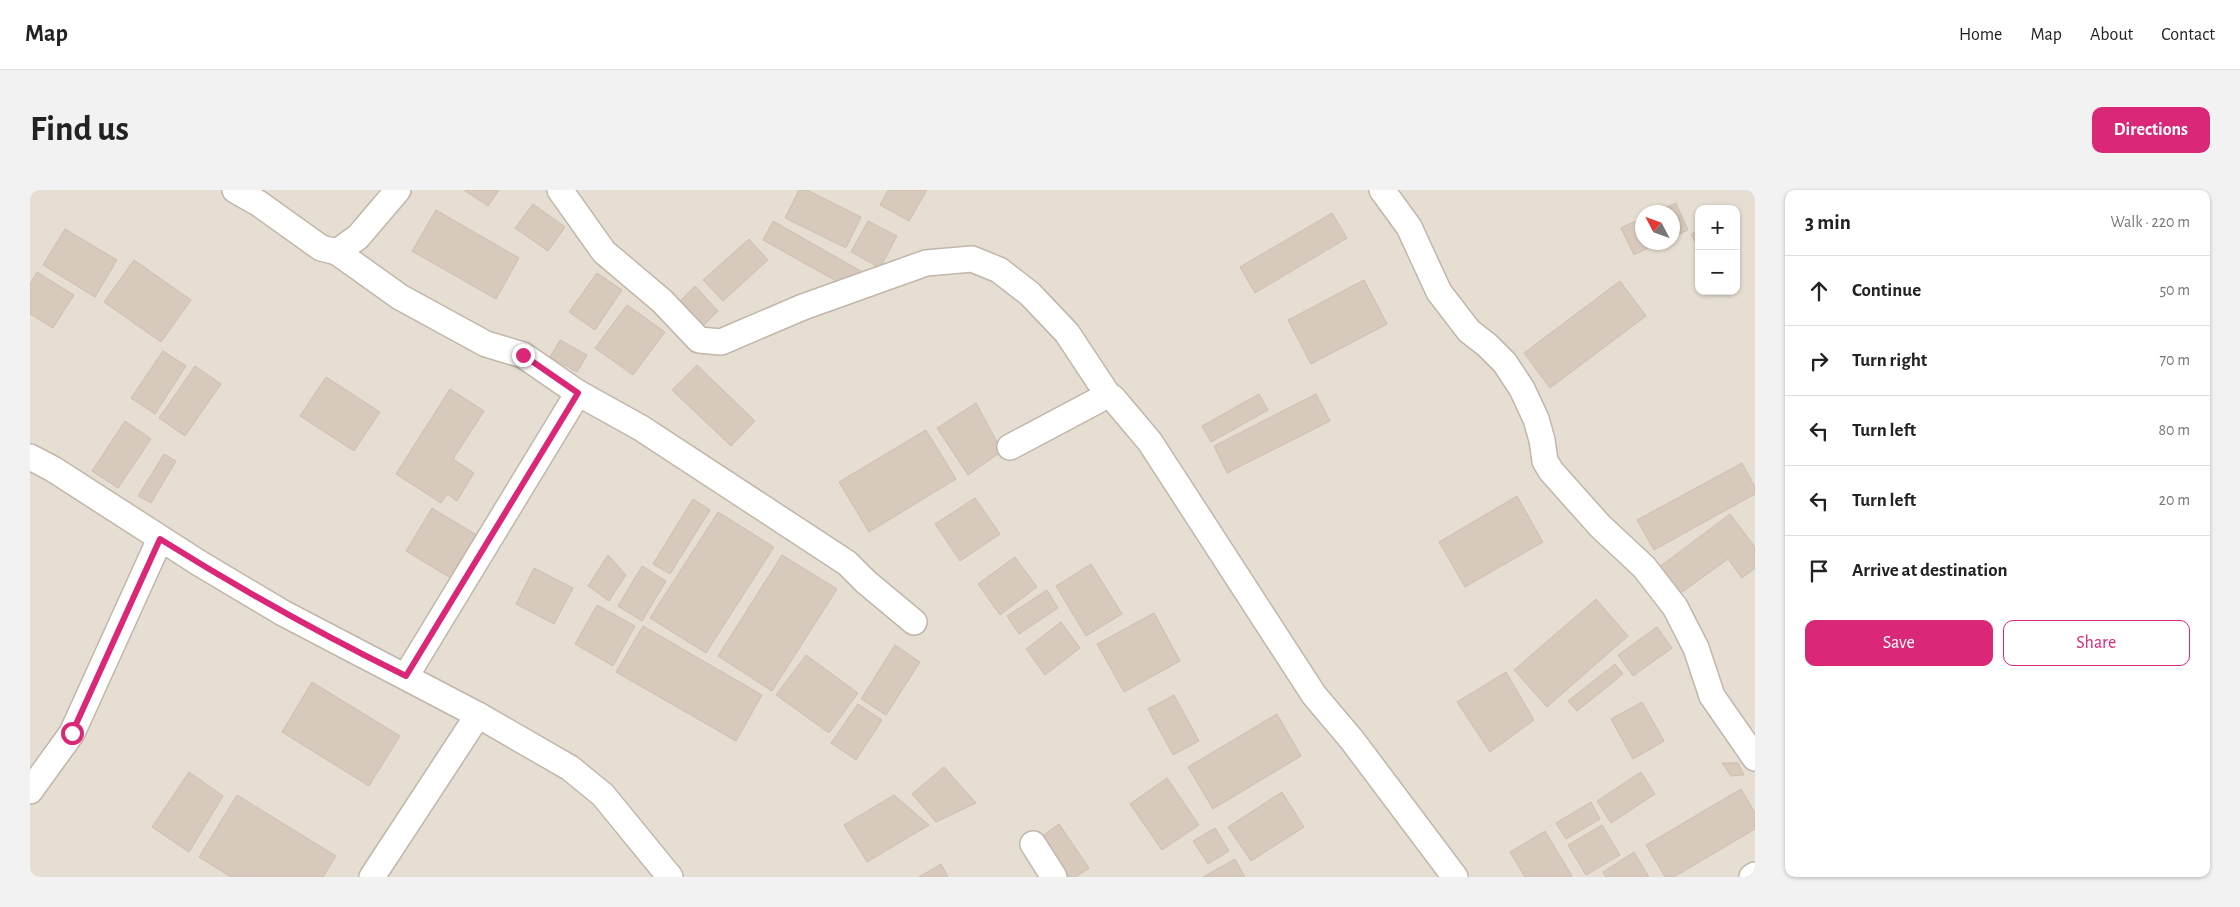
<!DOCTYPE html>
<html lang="en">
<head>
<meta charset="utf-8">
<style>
	:root { --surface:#fff; --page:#f2f2f2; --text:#222; --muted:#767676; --line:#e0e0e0; --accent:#db2777 }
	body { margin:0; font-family:"Alegreya Sans",sans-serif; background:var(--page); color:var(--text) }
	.controls { position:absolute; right:15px; top:15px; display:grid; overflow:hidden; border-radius:10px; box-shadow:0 1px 4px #0004 }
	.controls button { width:45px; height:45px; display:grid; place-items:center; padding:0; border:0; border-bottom:1px solid var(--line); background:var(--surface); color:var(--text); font:25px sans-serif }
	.compass { position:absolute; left:1605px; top:15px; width:45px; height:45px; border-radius:50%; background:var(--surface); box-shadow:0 1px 4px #0004; rotate:311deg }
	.stop { position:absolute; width:15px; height:15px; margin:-11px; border:4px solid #db2777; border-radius:50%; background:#fff }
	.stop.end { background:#db2777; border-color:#fff; box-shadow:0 1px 5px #0008 }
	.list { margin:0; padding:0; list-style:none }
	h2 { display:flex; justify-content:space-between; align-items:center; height:65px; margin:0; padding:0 20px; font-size:21px }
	h2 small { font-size:16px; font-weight:400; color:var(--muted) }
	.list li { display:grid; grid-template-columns:32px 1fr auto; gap:15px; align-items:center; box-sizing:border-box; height:70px; padding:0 20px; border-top:1px solid var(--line) }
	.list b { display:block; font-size:19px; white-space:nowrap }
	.list em { font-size:16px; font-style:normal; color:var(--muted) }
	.actions { display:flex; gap:10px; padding:15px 20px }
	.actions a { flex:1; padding:11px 0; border:1px solid var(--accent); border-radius:10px; text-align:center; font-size:18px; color:var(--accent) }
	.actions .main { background:var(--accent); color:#fff }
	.icon { flex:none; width:28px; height:28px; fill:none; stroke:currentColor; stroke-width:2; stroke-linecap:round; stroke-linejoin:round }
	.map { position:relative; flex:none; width:1725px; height:687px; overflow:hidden; border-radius:10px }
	header { display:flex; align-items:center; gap:30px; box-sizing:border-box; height:70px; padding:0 25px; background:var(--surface); border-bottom:1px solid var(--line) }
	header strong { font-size:24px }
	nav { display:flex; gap:28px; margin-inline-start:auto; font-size:18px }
	.intro { display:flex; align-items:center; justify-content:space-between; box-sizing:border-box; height:120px; padding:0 30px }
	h1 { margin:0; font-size:35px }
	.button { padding:12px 22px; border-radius:10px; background:var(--accent); color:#fff; font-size:18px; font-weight:700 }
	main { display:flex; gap:30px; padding:0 30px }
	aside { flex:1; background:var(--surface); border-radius:10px; box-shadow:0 1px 4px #0004 }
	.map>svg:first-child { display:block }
	.residential { fill:#e6ded2; fill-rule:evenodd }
	.building { fill:#d7cabd; stroke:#cebead }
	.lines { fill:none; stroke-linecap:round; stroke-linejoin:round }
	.minor-casing { stroke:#c1b6aa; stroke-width:28 }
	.minor { stroke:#fff; stroke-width:25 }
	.route { stroke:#db2777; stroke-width:6 }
</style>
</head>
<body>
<header>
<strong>Map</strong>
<nav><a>Home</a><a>Map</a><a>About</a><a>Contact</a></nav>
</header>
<div class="intro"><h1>Find us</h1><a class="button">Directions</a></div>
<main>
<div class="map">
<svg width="1725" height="687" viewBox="0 0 1725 687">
	<rect width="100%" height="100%" fill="#f2ede4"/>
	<path class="residential" d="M0,0h1725v687h-1725zM1669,19h37v82h-37zM1612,22h30v30h-30z"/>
	<g class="building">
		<polygon points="434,0 469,0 458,16"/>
		<polygon points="769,0 777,0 831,27 816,58 755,28"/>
		<polygon points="858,0 897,0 879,31 850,15"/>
		<polygon points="1646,13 1658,40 1642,47 1642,22 1625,22"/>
		<polygon points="503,14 535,37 518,61 485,38"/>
		<polygon points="406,20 489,68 466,109 382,61"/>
		<polygon points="1302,23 1317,48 1225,103 1210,77"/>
		<polygon points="1612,28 1612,52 1630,52 1604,65 1591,38"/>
		<polygon points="743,31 836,84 815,96 733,50"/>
		<polygon points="838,31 867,46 850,78 821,62"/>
		<polygon points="35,39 87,70 65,107 13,75"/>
		<polygon points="1669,40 1669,60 1661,44"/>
		<polygon points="719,49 738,70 693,111 673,90"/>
		<polygon points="104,70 161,110 131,152 74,112"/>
		<polygon points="7,82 44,105 23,138 0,124 0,94"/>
		<polygon points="567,83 592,100 565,140 539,122"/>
		<polygon points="1334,90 1357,134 1281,174 1258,130"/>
		<polygon points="1590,91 1616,126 1520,198 1494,163"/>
		<polygon points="665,96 688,121 673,136 649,112"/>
		<polygon points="597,115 635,142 603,185 565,158"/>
		<polygon points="530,150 557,165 547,182 520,167"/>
		<polygon points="133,161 156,176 125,224 101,208"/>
		<polygon points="667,175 725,231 701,256 642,200"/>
		<polygon points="165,176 191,194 155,246 129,228"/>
		<polygon points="296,187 350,222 324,261 270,226"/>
		<polygon points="420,199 454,221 423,269 444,283 427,311 417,304 411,313 366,284"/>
		<polygon points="1229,204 1238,220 1181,252 1172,236"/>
		<polygon points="1286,204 1300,231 1197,283 1184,256"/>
		<polygon points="946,213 972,261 938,285 907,238"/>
		<polygon points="95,231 121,249 88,298 62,281"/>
		<polygon points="896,240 926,289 839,342 809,292"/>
		<polygon points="134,264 146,271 121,313 108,306"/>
		<polygon points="1712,273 1725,297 1725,304 1624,360 1607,330"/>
		<polygon points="1487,306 1513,352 1435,397 1409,352"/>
		<polygon points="945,308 970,344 930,371 905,334"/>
		<polygon points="663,309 680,320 640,384 623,374"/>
		<polygon points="402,318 455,350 429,393 376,361"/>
		<polygon points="688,322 744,357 676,463 620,428"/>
		<polygon points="1700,324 1725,357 1725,378 1712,388 1698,369 1648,405 1628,378"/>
		<polygon points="578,365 596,385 579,411 558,396"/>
		<polygon points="752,365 807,399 742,501 688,466"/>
		<polygon points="985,367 1007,397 970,425 948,394"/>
		<polygon points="1061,374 1092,424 1056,446 1026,396"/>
		<polygon points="612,376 636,391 612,431 588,416"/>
		<polygon points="504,378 543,398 524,434 486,414"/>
		<polygon points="1017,400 1028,418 989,444 977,426"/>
		<polygon points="1566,409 1598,446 1517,517 1484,480"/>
		<polygon points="567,415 605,436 583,476 545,454"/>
		<polygon points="1124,423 1150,471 1094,502 1067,454"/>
		<polygon points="1031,432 1050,458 1015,485 996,459"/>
		<polygon points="613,436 732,505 706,551 586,482"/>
		<polygon points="1627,437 1642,458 1603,486 1588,465"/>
		<polygon points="865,455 890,472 856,525 831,509"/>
		<polygon points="776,465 828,503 799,543 746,505"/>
		<polygon points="1585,474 1593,484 1547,521 1538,511"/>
		<polygon points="1476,482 1504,530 1460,562 1427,512"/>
		<polygon points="282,492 370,546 339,596 252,542"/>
		<polygon points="1144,505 1169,551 1143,565 1118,519"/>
		<polygon points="1612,512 1634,551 1603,569 1581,529"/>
		<polygon points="828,514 852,530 826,570 801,553"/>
		<polygon points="1247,524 1271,566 1183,619 1158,577"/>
		<polygon points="1692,573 1708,573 1714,585 1701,586"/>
		<polygon points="914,577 946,613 906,632 882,604"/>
		<polygon points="159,582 193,606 159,662 122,637"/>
		<polygon points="1611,582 1625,604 1581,633 1567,611"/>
		<polygon points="1137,588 1169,635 1132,660 1100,614"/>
		<polygon points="1711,599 1725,623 1725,639 1644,687 1635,687 1616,655"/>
		<polygon points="1252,602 1274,637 1221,671 1198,637"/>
		<polygon points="207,605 306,666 293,687 201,687 169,667"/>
		<polygon points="864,605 899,635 837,672 814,635"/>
		<polygon points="1561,612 1570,629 1536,649 1526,633"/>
		<polygon points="1029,634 1059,678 1046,687 1039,687 1011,647"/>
		<polygon points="1572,635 1590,665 1556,685 1538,655"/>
		<polygon points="1185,638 1199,661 1178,674 1163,651"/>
		<polygon points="1515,641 1542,686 1541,687 1495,687 1480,662"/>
		<polygon points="1604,662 1619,687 1576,687 1573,682"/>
		<polygon points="1205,669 1215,687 1173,687"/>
		<polygon points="911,674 918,687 889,687"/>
	</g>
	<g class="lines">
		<g class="minor-casing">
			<g id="minor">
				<polyline points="205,0 228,13 291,58 307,62 370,107 456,154 493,165 548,203 611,238 817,373 836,392 884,432"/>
				<polyline points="530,0 574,62 632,111 669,150 691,152 773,117 896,73 942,69 969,80 1000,104 1037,143 1078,205"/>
				<polyline points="1352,0 1379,37 1409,102 1439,141 1457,155 1475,173 1492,199 1506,229 1512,250 1515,271 1521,281 1570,336 1614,377 1645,417 1666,458 1682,506 1725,568"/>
				<polyline points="307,62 328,47 368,0"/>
				<polyline points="980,257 1078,205 1083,208 1120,252 1284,505 1322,550 1425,687"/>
				<polyline points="0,267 23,279 169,373 253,423 448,525 540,578 573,605 640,687"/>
				<polyline points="376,486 548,203"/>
				<polyline points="0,601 42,543 130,349"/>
				<polyline points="1003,654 1024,687"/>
				<polyline points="342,687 448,525"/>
				<polyline points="1722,687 1725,685"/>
			</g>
		</g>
		<use href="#minor" class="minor"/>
	</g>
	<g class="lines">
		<path class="route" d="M42,543l88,-194c80,50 162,96 246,137l172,-283 -55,-38"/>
	</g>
</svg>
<div class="controls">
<button>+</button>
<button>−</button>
</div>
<svg class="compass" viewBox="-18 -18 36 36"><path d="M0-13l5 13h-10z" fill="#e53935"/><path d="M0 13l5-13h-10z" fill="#767676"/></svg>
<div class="stop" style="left:42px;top:543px"></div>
<div class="stop end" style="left:493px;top:165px"></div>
</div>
<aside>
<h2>3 min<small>Walk · 220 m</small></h2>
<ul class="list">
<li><svg class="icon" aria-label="ahead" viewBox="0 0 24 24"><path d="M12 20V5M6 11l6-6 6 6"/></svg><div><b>Continue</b></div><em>50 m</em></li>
<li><svg class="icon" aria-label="right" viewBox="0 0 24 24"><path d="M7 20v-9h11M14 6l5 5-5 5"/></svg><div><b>Turn right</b></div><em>70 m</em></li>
<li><svg class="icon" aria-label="left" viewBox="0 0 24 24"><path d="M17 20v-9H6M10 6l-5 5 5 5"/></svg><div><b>Turn left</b></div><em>80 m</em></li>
<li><svg class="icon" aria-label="left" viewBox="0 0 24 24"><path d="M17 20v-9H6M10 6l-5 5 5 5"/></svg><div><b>Turn left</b></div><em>20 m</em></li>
<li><svg class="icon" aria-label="arrive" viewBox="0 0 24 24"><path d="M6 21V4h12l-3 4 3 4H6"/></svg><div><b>Arrive at destination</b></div></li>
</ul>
<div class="actions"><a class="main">Save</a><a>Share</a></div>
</aside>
</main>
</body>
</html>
